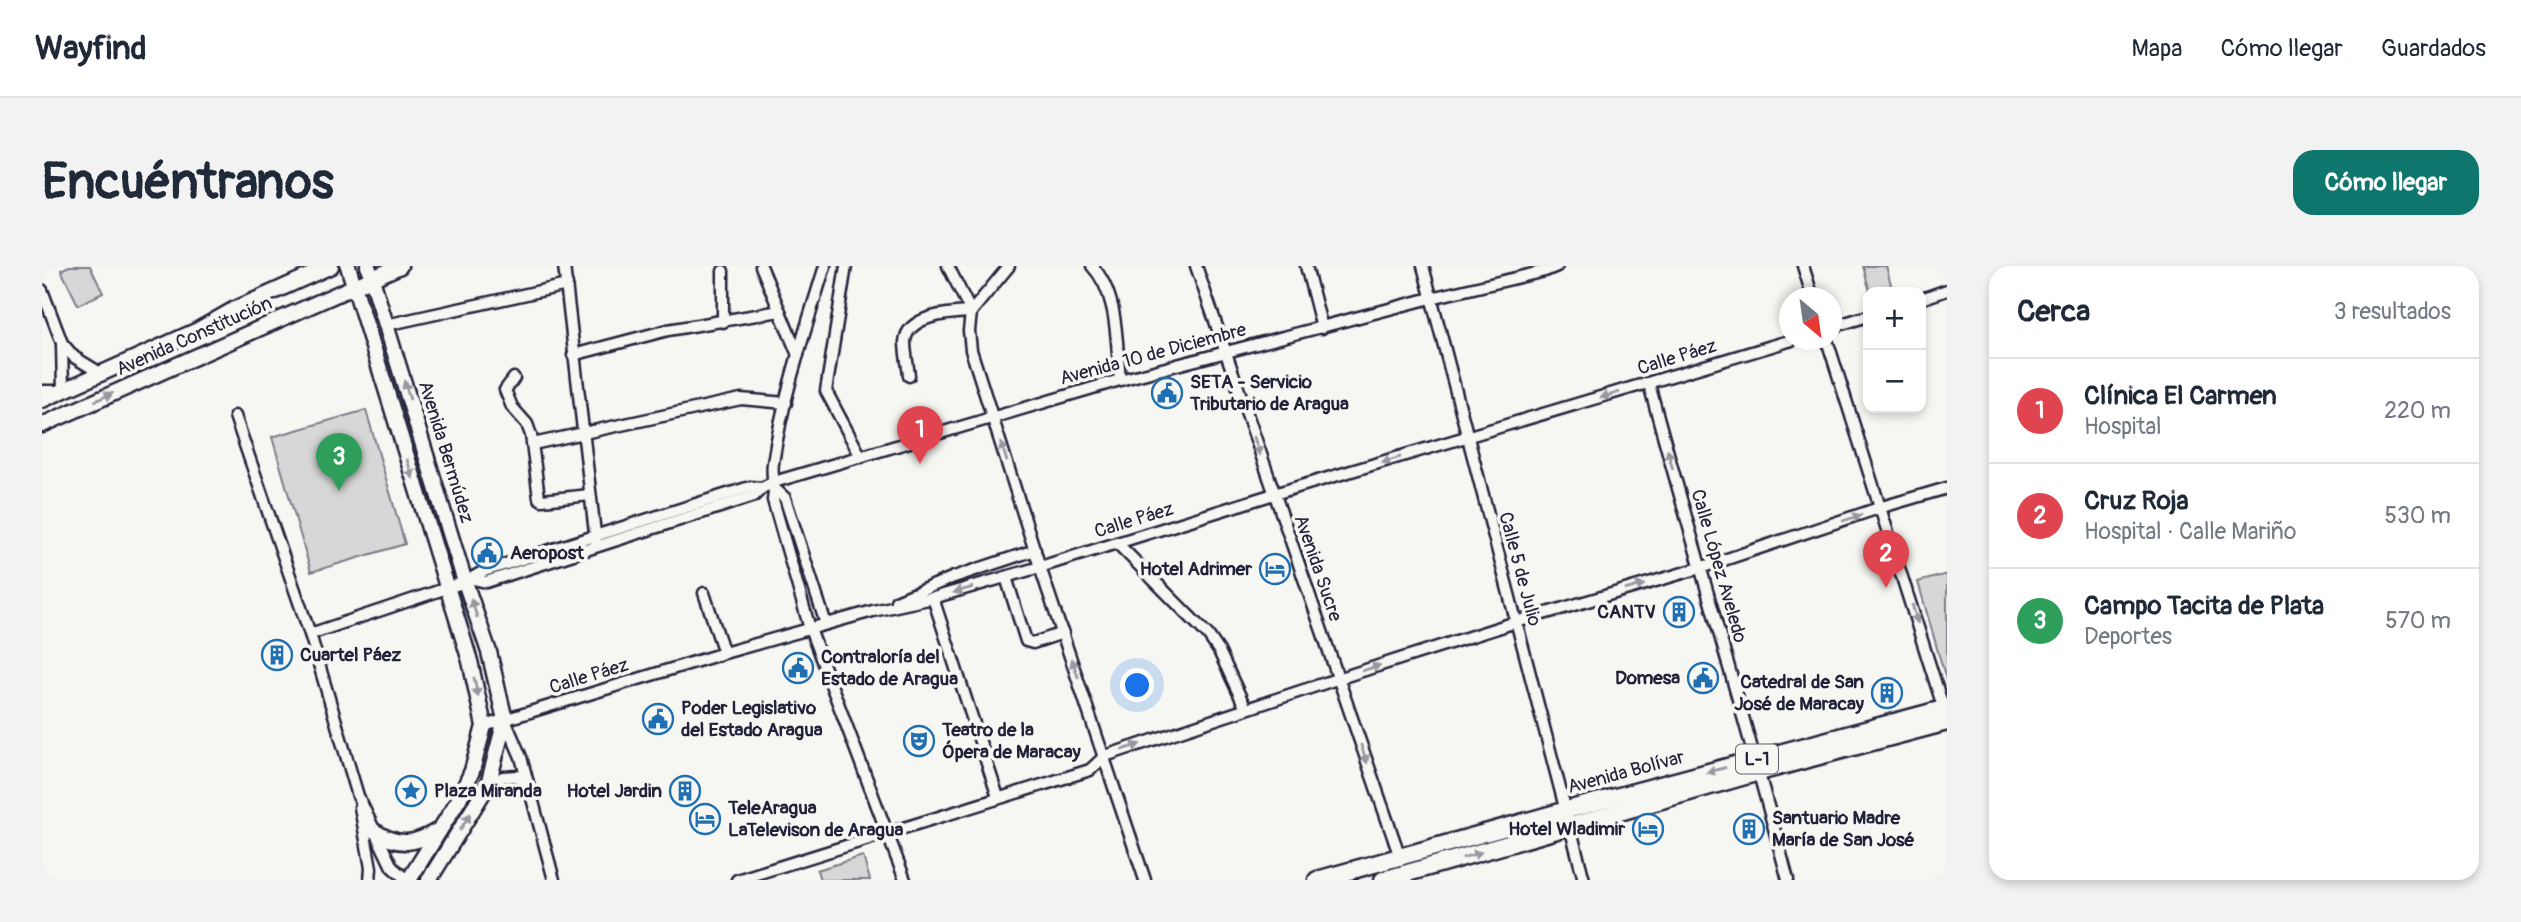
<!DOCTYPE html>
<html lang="es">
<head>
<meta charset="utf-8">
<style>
	:root { --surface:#fff; --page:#f2f2f3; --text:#1f2937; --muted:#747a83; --line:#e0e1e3; --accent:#0f766e }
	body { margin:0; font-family:Pangolin,sans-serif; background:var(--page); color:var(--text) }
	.controls { position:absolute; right:21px; top:21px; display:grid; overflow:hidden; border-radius:14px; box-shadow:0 4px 10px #0003 }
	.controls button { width:63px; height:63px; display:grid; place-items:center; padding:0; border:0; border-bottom:2px solid var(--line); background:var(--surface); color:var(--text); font:35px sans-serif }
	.compass { position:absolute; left:1737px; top:21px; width:63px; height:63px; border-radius:50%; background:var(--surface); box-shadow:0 4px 10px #0003; rotate:151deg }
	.you { position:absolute; left:1096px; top:420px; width:24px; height:24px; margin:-18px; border:5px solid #fff; border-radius:50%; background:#1a73e8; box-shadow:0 0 0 10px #1a73e833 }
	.badge { display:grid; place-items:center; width:46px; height:46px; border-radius:50%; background:var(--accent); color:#fff; font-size:23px; font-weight:700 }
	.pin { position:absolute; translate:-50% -58px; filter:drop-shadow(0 2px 4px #0008) }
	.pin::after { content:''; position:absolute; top:37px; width:24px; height:21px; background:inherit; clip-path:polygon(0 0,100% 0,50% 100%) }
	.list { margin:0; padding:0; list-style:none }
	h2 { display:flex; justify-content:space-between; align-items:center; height:91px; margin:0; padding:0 28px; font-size:30px }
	h2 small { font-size:23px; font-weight:400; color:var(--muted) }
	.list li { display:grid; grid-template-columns:46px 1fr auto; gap:21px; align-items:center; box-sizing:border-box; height:105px; padding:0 28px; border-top:2px solid var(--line) }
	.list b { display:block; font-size:26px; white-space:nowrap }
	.list p { margin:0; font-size:23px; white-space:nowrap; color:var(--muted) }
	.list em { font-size:23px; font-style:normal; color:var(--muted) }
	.map { position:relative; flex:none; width:1905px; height:614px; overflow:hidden; border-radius:21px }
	header { display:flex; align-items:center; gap:42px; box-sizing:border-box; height:98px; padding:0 35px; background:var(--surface); border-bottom:2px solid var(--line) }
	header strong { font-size:33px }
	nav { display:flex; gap:38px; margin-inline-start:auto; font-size:24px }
	.intro { display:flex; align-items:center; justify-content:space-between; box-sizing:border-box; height:168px; padding:0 42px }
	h1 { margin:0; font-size:49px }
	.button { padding:18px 32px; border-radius:21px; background:var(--accent); color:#fff; font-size:24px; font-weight:700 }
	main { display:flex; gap:42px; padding:0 42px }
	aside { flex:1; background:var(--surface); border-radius:21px; box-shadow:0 4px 10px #0003 }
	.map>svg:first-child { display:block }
	.green { fill:#d7d7d7; stroke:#7c7c89; stroke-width:2 }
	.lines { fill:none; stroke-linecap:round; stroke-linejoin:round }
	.street-casing { stroke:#22223b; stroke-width:15 }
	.secondary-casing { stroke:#22223b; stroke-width:19 }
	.primary-casing { stroke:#22223b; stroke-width:21 }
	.street { stroke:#f6f6f2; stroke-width:10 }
	.secondary { stroke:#f6f6f2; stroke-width:14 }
	.primary { stroke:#f6f6f2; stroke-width:16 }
	.oneway { fill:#9797a0 }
	.labels { text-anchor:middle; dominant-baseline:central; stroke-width:7; stroke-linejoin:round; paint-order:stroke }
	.shield { fill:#f6f6f2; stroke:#626272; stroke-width:2 }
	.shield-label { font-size:18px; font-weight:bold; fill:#22223b }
	.street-label { font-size:19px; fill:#22223b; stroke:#f6f6f2 }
	.poi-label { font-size:19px; font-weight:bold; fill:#22223b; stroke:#f6f6f2; text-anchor:start }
</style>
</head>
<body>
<header>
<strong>Wayfind</strong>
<nav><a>Mapa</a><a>Cómo llegar</a><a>Guardados</a></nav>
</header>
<div class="intro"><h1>Encuéntranos</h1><a class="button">Cómo llegar</a></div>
<main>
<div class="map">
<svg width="1905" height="614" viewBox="0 0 1905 614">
	<rect width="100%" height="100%" fill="#f6f6f2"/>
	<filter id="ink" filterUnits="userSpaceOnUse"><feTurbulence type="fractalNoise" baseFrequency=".0143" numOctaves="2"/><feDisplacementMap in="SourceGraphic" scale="14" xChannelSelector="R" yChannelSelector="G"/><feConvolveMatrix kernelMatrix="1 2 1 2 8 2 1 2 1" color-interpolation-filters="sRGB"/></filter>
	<g filter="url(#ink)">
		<g class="green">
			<polygon points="27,0 48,0 61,27 36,39 19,4"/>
			<polygon points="1821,0 1844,0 1851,26 1828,26"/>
			<polygon points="324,144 363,278 269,306 230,171"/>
			<polygon points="1905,308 1905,417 1876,316"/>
			<polygon points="821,590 828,614 778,614 775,604"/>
		</g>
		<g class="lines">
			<g class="street-casing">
				<g id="street">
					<polyline points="522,0 554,276"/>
					<polyline points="719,0 756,89"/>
					<path d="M783,0c-20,65 -42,130 -52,197 -2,13 3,24 0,37l37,129 95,251"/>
					<polyline points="804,0 784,125 819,191"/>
					<polyline points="967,0 929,46 927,65 929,84 998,301 1103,614"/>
					<path d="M1050,0c27,29 24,77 28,114"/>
					<polyline points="1154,0 1359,594"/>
					<polyline points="1264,0 1280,62"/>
					<polyline points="1381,0 1542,614"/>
					<polyline points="1761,0 1771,32"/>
					<polyline points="681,5 681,56"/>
					<polyline points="0,24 20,77 32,91 60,108"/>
					<polyline points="1879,33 1905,24"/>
					<polyline points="344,59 525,19"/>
					<polyline points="1790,61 1826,50"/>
					<polyline points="1785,74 1903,447"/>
					<polyline points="531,89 626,64 738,45"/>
					<path d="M867,110c-1,-11 -4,-23 -4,-34 2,-27 45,-29 66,-30l-23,-46"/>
					<polyline points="472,112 463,124 470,141 485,158 489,169 497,232 500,234 548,229"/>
					<path d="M1607,118c45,166 95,330 139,496"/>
					<polyline points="0,125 21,125 20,78"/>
					<polyline points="193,150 268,368 316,530 350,601 365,614"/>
					<polyline points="491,178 699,133 744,137"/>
					<polyline points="733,223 743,232 784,358"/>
					<polyline points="1075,277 1166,369 1177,385 1204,443"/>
					<polyline points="964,311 984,375 991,377 1021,367"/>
					<polyline points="431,313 444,316 712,230 720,222 732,216 1078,114 1389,32 1503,5 1515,0"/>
					<polyline points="662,327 682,387"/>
					<polyline points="891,332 956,531"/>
					<polyline points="854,335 912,311 993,284"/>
					<polyline points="268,368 423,316 442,305 708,221 720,222"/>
					<polyline points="463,454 479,491 512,614"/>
					<polyline points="442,460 682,387 831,345 891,332 998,301 1232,228 1750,74"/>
					<polyline points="446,519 461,511 476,510 485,520"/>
					<polyline points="318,541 329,602 328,614"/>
					<polyline points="695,614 1048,504 1063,490 1295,413 1474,356 1658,302 1840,241 1905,222"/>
				</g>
			</g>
			<g class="secondary-casing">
				<g id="secondary">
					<polyline points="306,0 428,395 442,460 430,505 417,533 367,614"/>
					<polyline points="326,0 423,316 447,386 463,454 446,519 387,614"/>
					<polyline points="0,134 154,65 191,44 289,0"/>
					<polyline points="0,159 358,0"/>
					<path d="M334,566c23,15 39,12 61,-1"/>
				</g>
			</g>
			<g class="primary-casing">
				<g id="primary">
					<polyline points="1275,614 1525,544 1905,442"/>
					<polyline points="1341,614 1717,506 1905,456"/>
				</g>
			</g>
			<use href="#street" class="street"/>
			<use href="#secondary" class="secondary"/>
			<use href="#primary" class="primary"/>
		</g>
		<defs><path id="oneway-solid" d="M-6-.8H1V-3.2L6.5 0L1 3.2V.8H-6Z" transform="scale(1.75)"/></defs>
		<g class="oneway">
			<use href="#oneway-solid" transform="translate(365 124) rotate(-107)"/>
			<use href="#oneway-solid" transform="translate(1568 129) rotate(164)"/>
			<use href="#oneway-solid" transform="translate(62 131) rotate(-24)"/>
			<use href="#oneway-solid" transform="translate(1215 180) rotate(71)"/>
			<use href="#oneway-solid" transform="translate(962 186) rotate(-107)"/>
			<use href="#oneway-solid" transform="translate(1628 193) rotate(-105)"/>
			<use href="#oneway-solid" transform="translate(1349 194) rotate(163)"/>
			<use href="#oneway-solid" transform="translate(368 203) rotate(73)"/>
			<use href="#oneway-solid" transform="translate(1810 252) rotate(-18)"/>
			<use href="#oneway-solid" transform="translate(1593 321) rotate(-16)"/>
			<use href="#oneway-solid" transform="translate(921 324) rotate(164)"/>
			<use href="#oneway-solid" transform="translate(432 342) rotate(-109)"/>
			<use href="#oneway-solid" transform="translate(1873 348) rotate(73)"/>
			<use href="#oneway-solid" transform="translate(1033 402) rotate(-109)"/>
			<use href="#oneway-solid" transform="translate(1329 402) rotate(-18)"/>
			<use href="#oneway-solid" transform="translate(434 421) rotate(78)"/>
			<use href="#oneway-solid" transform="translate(1089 481) rotate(-18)"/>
			<use href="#oneway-solid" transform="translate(1322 488) rotate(71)"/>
			<use href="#oneway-solid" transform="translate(1674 504) rotate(165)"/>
			<use href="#oneway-solid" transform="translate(423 556) rotate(-58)"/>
			<use href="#oneway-solid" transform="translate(1430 589) rotate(-16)"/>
		</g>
	</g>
	<defs>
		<g id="civic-ring" transform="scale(1.575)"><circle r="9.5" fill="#f6f6f2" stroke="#1f6fb2" stroke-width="1.5"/><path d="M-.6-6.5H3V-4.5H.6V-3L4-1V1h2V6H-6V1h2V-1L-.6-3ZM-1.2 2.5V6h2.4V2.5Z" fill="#1f6fb2"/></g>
		<g id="hotel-ring" transform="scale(1.575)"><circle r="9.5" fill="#f6f6f2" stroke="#1f6fb2" stroke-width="1.5"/><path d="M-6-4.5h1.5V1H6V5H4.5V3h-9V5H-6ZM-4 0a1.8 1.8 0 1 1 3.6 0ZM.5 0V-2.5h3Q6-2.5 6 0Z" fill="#1f6fb2"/></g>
		<g id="building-ring" transform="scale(1.575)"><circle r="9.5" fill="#f6f6f2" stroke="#1f6fb2" stroke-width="1.5"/><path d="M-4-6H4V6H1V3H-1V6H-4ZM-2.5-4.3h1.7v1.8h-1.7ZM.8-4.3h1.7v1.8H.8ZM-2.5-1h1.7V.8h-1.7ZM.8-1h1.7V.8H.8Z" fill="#1f6fb2"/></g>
		<g id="theatre-ring" transform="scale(1.575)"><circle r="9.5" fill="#f6f6f2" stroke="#1f6fb2" stroke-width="1.5"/><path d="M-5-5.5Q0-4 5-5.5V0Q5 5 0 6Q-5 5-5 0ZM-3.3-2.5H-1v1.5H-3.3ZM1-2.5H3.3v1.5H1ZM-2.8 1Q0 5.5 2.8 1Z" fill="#1f6fb2"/></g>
		<g id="sight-ring" transform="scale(1.575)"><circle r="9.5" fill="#f6f6f2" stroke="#1f6fb2" stroke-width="1.5"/><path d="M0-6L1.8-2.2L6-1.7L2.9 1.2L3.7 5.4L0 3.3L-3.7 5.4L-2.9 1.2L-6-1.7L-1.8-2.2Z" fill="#1f6fb2"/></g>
	</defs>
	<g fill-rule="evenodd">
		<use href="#civic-ring" x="1125" y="127"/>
		<use href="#civic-ring" x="445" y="287"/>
		<use href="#hotel-ring" x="1233" y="303"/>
		<use href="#building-ring" x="1637" y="346"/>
		<use href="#building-ring" x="235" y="389"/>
		<use href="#civic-ring" x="756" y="402"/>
		<use href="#civic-ring" x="1661" y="412"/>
		<use href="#building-ring" x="1845" y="427"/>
		<use href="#civic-ring" x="616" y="453"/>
		<use href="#theatre-ring" x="877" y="475"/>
		<use href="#sight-ring" x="369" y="525"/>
		<use href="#building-ring" x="643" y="525"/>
		<use href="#hotel-ring" x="663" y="553"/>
		<use href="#hotel-ring" x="1606" y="563"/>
		<use href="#building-ring" x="1707" y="563"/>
	</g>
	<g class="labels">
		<rect class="shield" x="1694" y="478.5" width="42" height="29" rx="5"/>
		<g class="shield-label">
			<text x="1715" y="493">L-1</text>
		</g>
		<g class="street-label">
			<text transform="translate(152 70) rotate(-24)">Avenida Constitución</text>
			<text transform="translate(1111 88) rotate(-15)">Avenida 10 de Diciembre</text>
			<text transform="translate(1635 91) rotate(-17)">Calle Páez</text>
			<text transform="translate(404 186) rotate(73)">Avenida Bermúdez</text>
			<text transform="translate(1092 254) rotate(-17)">Calle Páez</text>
			<text transform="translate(1677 300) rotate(74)">Calle López Aveledo</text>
			<text transform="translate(1276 302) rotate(71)">Avenida Sucre</text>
			<text transform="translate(1478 303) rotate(75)">Calle 5 de Julio</text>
			<text transform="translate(547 410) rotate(-17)">Calle Páez</text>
			<text transform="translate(1584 506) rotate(-15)">Avenida Bolívar</text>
		</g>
		<g class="poi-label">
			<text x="1148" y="116">SETA - Servicio<tspan x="1148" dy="22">Tributario de Aragua</tspan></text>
			<text x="468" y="287">Aeropost</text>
			<text x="1210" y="303" text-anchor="end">Hotel Adrimer</text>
			<text x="1614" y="346" text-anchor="end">CANTV</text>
			<text x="258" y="389">Cuartel Páez</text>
			<text x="779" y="391">Contraloría del<tspan x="779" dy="22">Estado de Aragua</tspan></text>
			<text x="1638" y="412" text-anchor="end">Domesa</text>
			<text x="1822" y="416" text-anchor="end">Catedral de San<tspan x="1822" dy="22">José de Maracay</tspan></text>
			<text x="639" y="442">Poder Legislativo<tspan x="639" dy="22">del Estado Aragua</tspan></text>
			<text x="900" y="464">Teatro de la<tspan x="900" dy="22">Ópera de Maracay</tspan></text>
			<text x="392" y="525">Plaza Miranda</text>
			<text x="620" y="525" text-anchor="end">Hotel Jardin</text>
			<text x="686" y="542">TeleAragua<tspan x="686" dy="22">LaTelevison de Aragua</tspan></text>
			<text x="1730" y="552">Santuario Madre<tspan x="1730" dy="22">María de San José</tspan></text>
			<text x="1583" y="563" text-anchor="end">Hotel Wladimir</text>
		</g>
	</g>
</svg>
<div class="controls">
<button>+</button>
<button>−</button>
</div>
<svg class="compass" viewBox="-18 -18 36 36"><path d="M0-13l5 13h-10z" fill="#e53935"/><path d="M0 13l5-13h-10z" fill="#747a83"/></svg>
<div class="you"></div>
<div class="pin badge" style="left:878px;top:198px;background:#e0444e">1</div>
<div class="pin badge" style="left:1844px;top:322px;background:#e0444e">2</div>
<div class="pin badge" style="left:297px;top:225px;background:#2e9e5b">3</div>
</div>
<aside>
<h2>Cerca<small>3 resultados</small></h2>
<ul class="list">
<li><span class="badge" style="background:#e0444e">1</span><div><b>Clínica El Carmen</b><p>Hospital</p></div><em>220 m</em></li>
<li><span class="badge" style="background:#e0444e">2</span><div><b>Cruz Roja</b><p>Hospital · Calle Mariño</p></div><em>530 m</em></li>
<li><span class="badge" style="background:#2e9e5b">3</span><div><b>Campo Tacita de Plata</b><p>Deportes</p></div><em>570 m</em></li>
</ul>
</aside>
</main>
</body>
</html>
